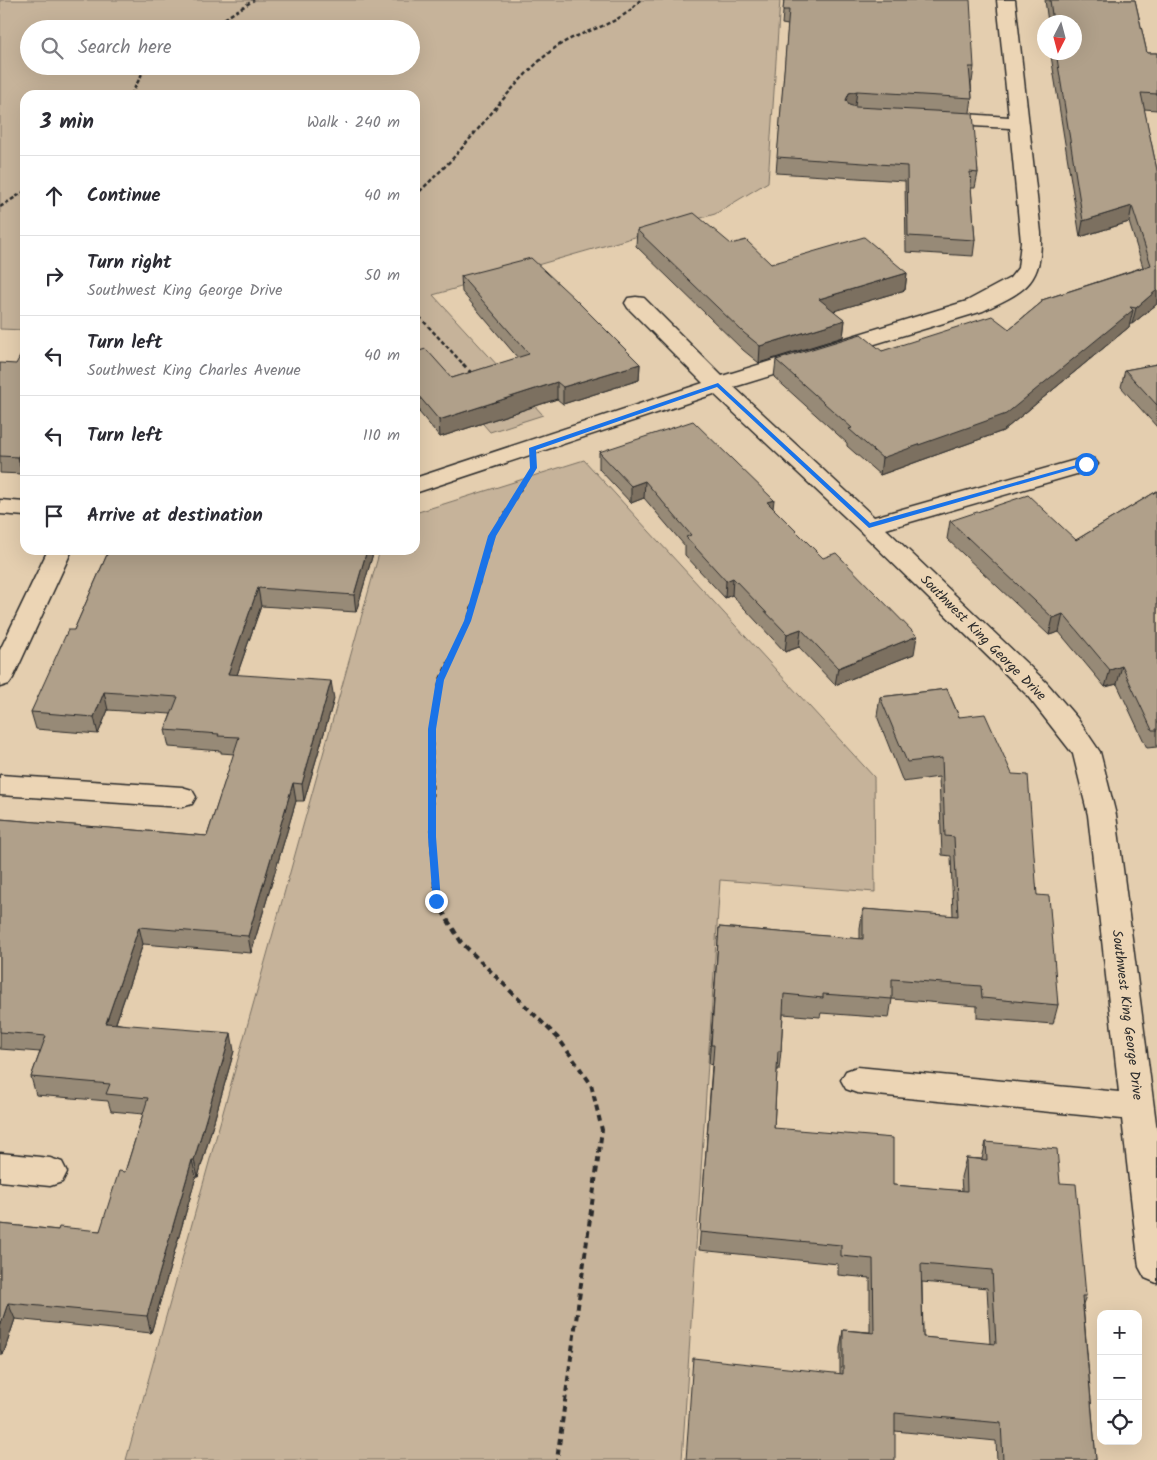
<!DOCTYPE html>
<html lang="en">
<head>
<meta charset="utf-8">
<style>
	:root { --surface:#fff; --page:#f7f7f7; --text:#2b2b33; --muted:#7c7c81; --line:#e1e1e2 }
	body { margin:0; font-family:Kalam,sans-serif; background:var(--page); color:var(--text) }
	.controls { position:absolute; right:15px; bottom:15px; display:grid; overflow:hidden; border-radius:10px; box-shadow:0 5px 20px #0002 }
	.controls button { width:45px; height:45px; display:grid; place-items:center; padding:0; border:0; border-bottom:1px solid var(--line); background:var(--surface); color:var(--text); font:25px sans-serif }
	.compass { position:absolute; left:1037px; top:15px; width:45px; height:45px; border-radius:50%; background:var(--surface); box-shadow:0 5px 20px #0002; rotate:186deg }
	.stop { position:absolute; width:15px; height:15px; margin:-11px; border:4px solid #1a73e8; border-radius:50%; background:#fff }
	.stop.end { background:#1a73e8; border-color:#fff; box-shadow:0 1px 5px #0008 }
	.list { margin:0; padding:0; list-style:none }
	h2 { display:flex; justify-content:space-between; align-items:center; height:65px; margin:0; padding:0 20px; font-size:21px }
	h2 small { font-size:16px; font-weight:400; color:var(--muted) }
	.list li { display:grid; grid-template-columns:32px 1fr auto; gap:15px; align-items:center; box-sizing:border-box; height:80px; padding:0 20px; border-top:1px solid var(--line) }
	.list b { display:block; font-size:19px; white-space:nowrap }
	.list p { margin:0; font-size:16px; white-space:nowrap; color:var(--muted) }
	.list em { font-size:16px; font-style:normal; color:var(--muted) }
	.icon { flex:none; width:28px; height:28px; fill:none; stroke:currentColor; stroke-width:2; stroke-linecap:round; stroke-linejoin:round }
	.map { position:relative; flex:none; width:1157px; height:1460px; overflow:hidden }
	.search { position:absolute; background:var(--surface); box-shadow:0 5px 20px #0002; left:20px; top:20px; width:400px; height:55px; display:flex; align-items:center; gap:12px; box-sizing:border-box; padding:0 18px; border-radius:28px; color:var(--muted); font-size:19px }
	.panel { position:absolute; background:var(--surface); box-shadow:0 5px 20px #0002; left:20px; top:90px; width:400px; height:465px; border-radius:15px }
	.map>svg:first-child { display:block }
	.green { fill:#c6b39a; stroke:#786f62; fill-rule:evenodd }
	.lines { fill:none; stroke-linecap:round; stroke-linejoin:round }
	.minor-casing { stroke:#2b2b2b; stroke-width:3 }
	.path-far2 { stroke:#2b2b2b; stroke-width:2.5; stroke-dasharray:4 2.5; stroke-linecap:butt }
	.path-far1 { stroke:#2b2b2b; stroke-width:3; stroke-dasharray:4.5 4; stroke-linecap:butt }
	.path { stroke:#2b2b2b; stroke-width:4; stroke-dasharray:6 4.5; stroke-linecap:butt }
	.minor { fill:#ecd5b5; fill-rule:evenodd }
	.wall { fill:#978a77; stroke:#2b2b2b; fill-rule:evenodd }
	.shaded-wall { fill:#7b7061; stroke:#2b2b2b }
	.building { fill:#b0a08a; stroke:#2b2b2b; fill-rule:evenodd }
	.route { fill:#1a73e8 }
	.labels { text-anchor:middle; dominant-baseline:central; stroke-width:5; stroke-linejoin:round; paint-order:stroke }
	.street-label { font-size:14px; fill:#2b2b2b; stroke:#ecd5b5 }
</style>
</head>
<body>
<div class="map">
<svg width="1157" height="1460" viewBox="0 0 1157 1460">
	<rect width="100%" height="100%" fill="#e4ceaf"/>
	<filter id="ink" filterUnits="userSpaceOnUse"><feTurbulence type="fractalNoise" baseFrequency=".02" numOctaves="2"/><feDisplacementMap in="SourceGraphic" scale="10" xChannelSelector="R" yChannelSelector="G"/><feConvolveMatrix kernelMatrix="1 2 1 2 8 2 1 2 1" color-interpolation-filters="sRGB"/></filter>
	<g filter="url(#ink)">
		<g class="green">
			<path d="M0,0h780l-12,182 -53,32 -282,81 110,120 -53,17 -75,-86v-251h-390v235l-25,-1zM29,29h382v37h-382z"/>
			<polygon points="584,460 874,777 875,892 720,880 682,1460 126,1460 380,550 415,550 415,513"/>
		</g>
		<g class="lines">
			<g class="minor-casing">
				<g id="minor">
					<path d="M997,0h18l26,233c1,52 -15,57 -58,78l-249,76 140,130 212,-60 8,2 4,5 -4,5 -208,60 160,153 31,36 23,34 16,63 41,316v152l-12,-5 -6,-11 -17,-148 -265,-26 -11,-4 -5,-9 5,-9 11,-4 262,25 -31,-277 -15,-61 -47,-60 -166,-163 -146,-137 -299,99v-15l288,-95 -75,-75 -3,-5 3,-5 8,-1 8,1 78,78 245,-75 43,-23 8,-10 3,-26 -11,-114 -74,-4 -7,-2 -2,-4 2,-4 7,-2 73,5z"/>
					<polygon points="0,500 25,502 25,516 0,514"/>
					<polygon points="48,550 72,550 13,678 9,684 0,687 0,650"/>
					<polygon points="0,775 182,787 192,790 196,797 192,804 182,807 0,795"/>
					<polygon points="0,1153 50,1158 62,1162 67,1172 62,1182 50,1186 0,1181"/>
				</g>
			</g>
			<g class="path-far2">
				<polyline points="208,29 254,0"/>
				<polyline points="131,95 144,70 149,66"/>
				<path d="M415,196c13,-13 26,-25 38,-38 33,-36 61,-77 98,-107 28,-23 65,-21 89,-51"/>
				<polyline points="0,207 25,191"/>
				<polyline points="415,312 464,365"/>
			</g>
			<g class="path-far1">
				<polyline points="463,364 473,375"/>
				<polyline points="432,840 432,729 440,680 468,621 492,536 524,483"/>
			</g>
			<polyline class="path" points="432,839 436,901 461,942 559,1039 591,1084 602,1130 557,1460"/>
			<use href="#minor" class="minor"/>
		</g>
		<g class="wall">
			<polygon points="784,0 974,67 972,82 971,82 972,98 970,112 978,173 975,188 971,188 975,240 973,256 906,252 905,181 776,173 788,25 782,24"/>
			<polygon points="1045,0 1135,0 1147,53 1157,53 1157,110 1144,109 1157,170 1157,304 1132,324 1130,324 1129,327 1003,431 880,475 847,446 847,443 774,377 776,360 882,351 1009,329 1042,302 1042,300 1143,267 1129,222 1080,237 1051,56 1052,52 1074,52 1074,22 1048,22"/>
			<polygon points="637,230 731,244 771,264 907,273 905,290 833,311 845,320 843,337 759,363 743,350 636,246"/>
			<polygon points="461,276 640,364 639,380 563,404 557,399 440,437 419,412 415,413 415,352 452,378 518,358 462,292"/>
			<polygon points="0,363 22,474 0,473"/>
			<polygon points="1157,364 1157,427 1121,387 1125,370"/>
			<polygon points="599,452 773,508 914,654 835,685 799,647 785,652 732,595 725,598 685,555 685,546 644,498 631,503 599,469"/>
			<polygon points="1157,491 1157,747 1147,748 1117,684 1105,687 1059,632 1049,635 947,539 950,521 1076,540"/>
			<polygon points="109,550 374,550 356,612 261,606 237,675 334,699 304,801 296,801 251,953 143,944 116,1023 234,1051 198,1177 196,1177 151,1333 15,1319 3,1355 0,1355 0,1224 58,1230 100,1231 125,1172 143,1114 111,1111 108,1101 36,1095 31,1077 40,1052 0,1049 0,819 207,836 234,754 221,753 221,751 169,747 165,730 171,714 108,710 98,734 36,729 31,712 74,630"/>
			<path d="M947,689l90,206 21,110 -5,19 -76,-6v-12l-85,-7 -3,19 -68,-5 -1,4 -37,-3 -2,37 -2,19h-2l-3,58 119,57 69,6 -1,-14 5,-19 16,1 4,-17 74,41 26,113 -3,8 13,156h-99l-1,-19 -101,-10 -55,-57v-26l3,-18 27,2v-54l-32,-3v-11l-139,-14 13,-185 -3,-1 10,-137 141,12v-11l3,-19 90,7 -2,-60 -9,-1 -3,-78 -36,5 -26,-66 3,-19zM922,1282l65,6 3,56 -67,-7z"/>
		</g>
		<g class="shaded-wall">
			<polygon points="857,91 855,106 847,108 846,100 849,93"/>
			<polygon points="1132,206 1129,222 1080,237 1083,221"/>
			<polygon points="907,273 905,290 817,316 819,299"/>
			<polygon points="1157,290 1157,304 1132,324 1136,308"/>
			<polygon points="1133,310 1129,327 1003,431 880,475 882,458"/>
			<polygon points="845,320 843,337 759,363 760,346"/>
			<polygon points="640,364 639,380 563,404 563,387"/>
			<polygon points="557,382 557,399 440,437 439,420"/>
			<polygon points="418,395 419,412 415,413 415,396"/>
			<polygon points="25,443 25,468 22,474 18,457"/>
			<polygon points="645,481 644,498 631,503 631,486"/>
			<polygon points="774,500 772,517 767,502"/>
			<polygon points="367,550 374,550 356,612 354,595"/>
			<polygon points="733,578 732,595 725,598 726,581"/>
			<polygon points="258,588 261,606 231,692 228,674"/>
			<polygon points="1063,614 1059,632 1049,635 1053,618"/>
			<polygon points="801,629 799,647 785,652 787,634"/>
			<polygon points="917,636 914,654 835,685 838,668"/>
			<polygon points="1122,666 1117,684 1105,687 1110,670"/>
			<polygon points="331,681 334,699 304,801 302,784"/>
			<polygon points="104,692 108,710 98,734 94,717"/>
			<polygon points="293,783 296,801 251,953 248,936"/>
			<polygon points="139,927 143,944 110,1040 106,1023"/>
			<polygon points="231,1033 234,1051 198,1177 194,1160"/>
			<polygon points="192,1160 196,1177 151,1333 147,1316"/>
			<polygon points="8,1303 15,1319 3,1355 0,1349 0,1327"/>
		</g>
		<g class="building">
			<polygon points="784,0 970,0 974,67 969,67 972,98 857,91 849,93 846,100 849,105 856,107 973,113 978,173 970,172 975,240 908,236 907,166 777,157 789,10 783,10"/>
			<polygon points="1050,0 1135,0 1147,53 1157,53 1157,94 1141,93 1157,170 1157,290 1136,308 1130,307 1133,310 1006,414 882,458 849,429 852,428 776,360 861,334 882,351 992,316 1009,329 1042,302 1042,300 1151,265 1132,206 1083,221 1056,52 1074,52 1074,22 1053,22"/>
			<polygon points="694,213 731,244 746,240 771,264 864,237 907,273 819,299 845,320 760,346 744,333 637,230"/>
			<polygon points="531,258 575,299 640,364 563,387 557,382 439,420 418,395 415,396 415,352 426,349 452,378 529,354 461,276"/>
			<polygon points="25,347 25,443 18,457 0,456 0,363 16,364"/>
			<polygon points="1157,364 1157,405 1125,370"/>
			<polygon points="693,421 774,500 767,502 823,558 836,553 917,636 838,668 801,629 787,634 733,578 726,581 686,537 691,535 645,481 631,486 599,452"/>
			<polygon points="1157,491 1157,730 1152,730 1122,666 1110,670 1063,614 1053,618 950,521 1028,495 1076,540"/>
			<polygon points="109,550 367,550 354,595 258,588 228,674 331,681 302,784 293,783 248,936 139,927 106,1023 231,1033 194,1160 192,1160 147,1316 8,1303 0,1327 0,1224 58,1230 59,1227 100,1231 119,1171 125,1172 148,1098 106,1094 110,1084 31,1077 46,1036 0,1032 0,819 207,836 239,737 218,736 219,734 165,730 178,697 104,692 94,717 31,712 68,630 74,630"/>
			<path d="M947,689l12,28 26,-3 27,60 16,1 9,120 12,1 9,109 -76,-7 -1,-12 -89,-7v20l-69,-5v4l-39,-4 -3,57h-3l-4,77 119,10v47l74,6 -1,-33 21,2 -1,-18 71,7 3,34 16,1 10,112h-4l14,164h-93l-2,-37 -106,-10v47h-209l7,-102 150,16v-44l31,3 -1,-74 -32,-3v-11l-141,-13 14,-187h-3l8,-118 144,12v-30l95,7 -4,-79 -9,-1 -3,-78 -35,4 -27,-65zM921,1264l71,6 4,74 -73,-7z"/>
		</g>
	</g>
	<polygon class="route" points="718,383 870,523 1084,463 1090,464 869,528 717,387 536,450 537,468 496,536 471,621 444,680 436,729 436,837 441,901 436,905 433,904 428,837 428,729 436,680 464,621 488,536 530,468 529,448"/>
	<g class="labels">
		<g class="street-label">
			<text transform="translate(983 638) rotate(45)">Southwest King George Drive</text>
			<text transform="translate(1127 1015) rotate(83)">Southwest King George Drive</text>
		</g>
	</g>
</svg>
<div class="controls">
<button>+</button>
<button>−</button>
<button><svg class="icon" aria-label="locate" viewBox="0 0 24 24"><circle cx="12" cy="12" r="6"/><path d="M12 2v4M12 18v4M2 12h4M18 12h4"/></svg></button>
</div>
<svg class="compass" viewBox="-18 -18 36 36"><path d="M0-13l5 13h-10z" fill="#e53935"/><path d="M0 13l5-13h-10z" fill="#7c7c81"/></svg>
<div class="stop" style="left:1086px;top:464px"></div>
<div class="stop end" style="left:436px;top:901px"></div>
<div class="search"><svg class="icon" aria-label="search" viewBox="0 0 24 24"><circle cx="10" cy="10" r="6"/><path d="M15 15l6 6"/></svg>Search here</div>
<section class="panel">
<h2>3 min<small>Walk · 240 m</small></h2>
<ul class="list">
<li><svg class="icon" aria-label="ahead" viewBox="0 0 24 24"><path d="M12 20V5M6 11l6-6 6 6"/></svg><div><b>Continue</b></div><em>40 m</em></li>
<li><svg class="icon" aria-label="right" viewBox="0 0 24 24"><path d="M7 20v-9h11M14 6l5 5-5 5"/></svg><div><b>Turn right</b><p>Southwest King George Drive</p></div><em>50 m</em></li>
<li><svg class="icon" aria-label="left" viewBox="0 0 24 24"><path d="M17 20v-9H6M10 6l-5 5 5 5"/></svg><div><b>Turn left</b><p>Southwest King Charles Avenue</p></div><em>40 m</em></li>
<li><svg class="icon" aria-label="left" viewBox="0 0 24 24"><path d="M17 20v-9H6M10 6l-5 5 5 5"/></svg><div><b>Turn left</b></div><em>110 m</em></li>
<li><svg class="icon" aria-label="arrive" viewBox="0 0 24 24"><path d="M6 21V4h12l-3 4 3 4H6"/></svg><div><b>Arrive at destination</b></div></li>
</ul>
</section>
</div>
</body>
</html>
